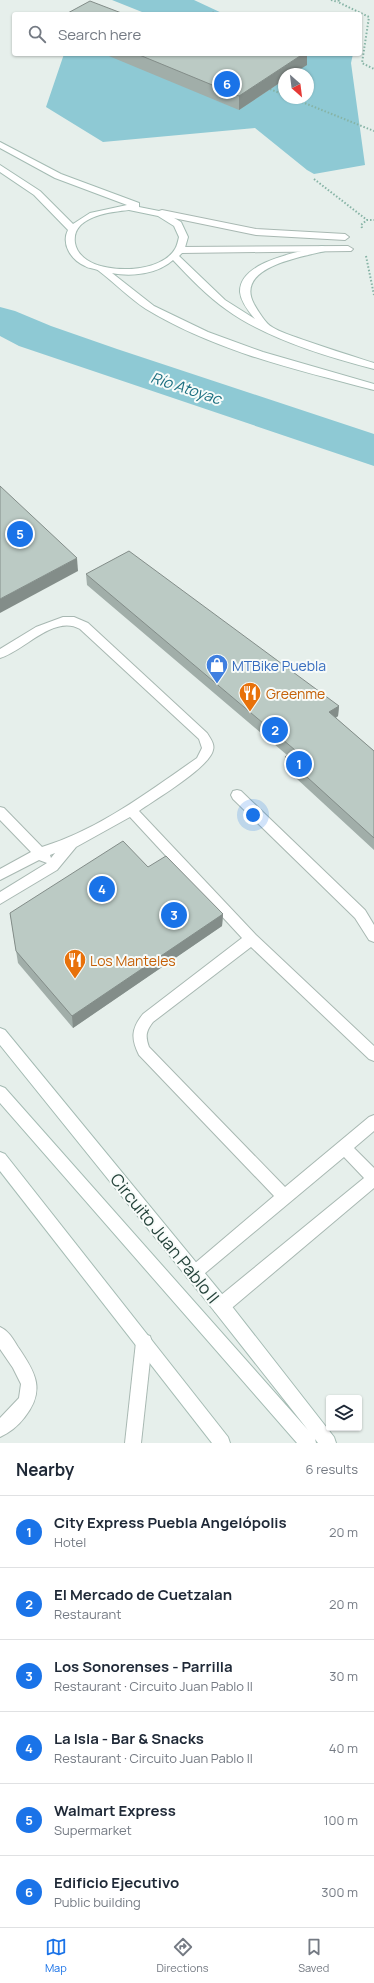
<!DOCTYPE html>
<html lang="en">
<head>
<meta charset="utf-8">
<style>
	:root { --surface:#fff; --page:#f6f6f7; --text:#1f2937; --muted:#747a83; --line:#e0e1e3; --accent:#1a73e8 }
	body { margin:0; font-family:Manrope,sans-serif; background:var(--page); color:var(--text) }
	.controls { position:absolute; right:12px; bottom:12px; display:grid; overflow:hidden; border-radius:4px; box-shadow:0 1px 3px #0004 }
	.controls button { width:36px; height:36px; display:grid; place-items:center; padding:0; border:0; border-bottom:1px solid var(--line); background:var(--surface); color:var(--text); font:20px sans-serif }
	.compass { position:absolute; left:278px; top:68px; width:36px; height:36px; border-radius:50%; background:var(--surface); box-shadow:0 1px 3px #0004; rotate:152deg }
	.you { position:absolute; left:253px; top:815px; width:14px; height:14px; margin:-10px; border:3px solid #fff; border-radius:50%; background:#1a73e8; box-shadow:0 0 0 6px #1a73e833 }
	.badge { display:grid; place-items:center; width:26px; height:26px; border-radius:50%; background:var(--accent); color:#fff; font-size:13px; font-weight:700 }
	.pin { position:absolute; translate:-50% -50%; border:2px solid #fff; box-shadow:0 1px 4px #0006 }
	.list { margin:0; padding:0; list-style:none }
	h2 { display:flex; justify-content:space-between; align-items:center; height:52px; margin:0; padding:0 16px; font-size:17px }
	h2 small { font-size:13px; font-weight:400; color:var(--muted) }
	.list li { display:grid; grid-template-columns:26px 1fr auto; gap:12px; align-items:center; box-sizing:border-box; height:72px; padding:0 16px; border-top:1px solid var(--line) }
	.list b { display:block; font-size:15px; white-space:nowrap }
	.list p { margin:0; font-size:13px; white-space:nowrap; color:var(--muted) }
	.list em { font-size:13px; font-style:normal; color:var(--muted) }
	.icon { flex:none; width:22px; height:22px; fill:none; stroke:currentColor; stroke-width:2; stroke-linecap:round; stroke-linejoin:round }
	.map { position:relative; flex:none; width:374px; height:1443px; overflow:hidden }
	.search { position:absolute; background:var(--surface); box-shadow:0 1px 3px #0004; left:12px; right:12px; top:12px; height:44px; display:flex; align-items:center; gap:10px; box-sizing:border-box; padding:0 14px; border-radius:4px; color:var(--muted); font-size:15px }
	.sheet { height:484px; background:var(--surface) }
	nav { display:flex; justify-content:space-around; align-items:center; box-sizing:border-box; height:56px; border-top:1px solid var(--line); background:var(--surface); font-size:11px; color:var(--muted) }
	nav a { display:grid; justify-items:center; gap:2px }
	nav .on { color:var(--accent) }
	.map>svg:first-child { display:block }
	.water { fill:#8ec9d4 }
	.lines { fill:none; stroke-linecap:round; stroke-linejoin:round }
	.river { fill:#8ec9d4; fill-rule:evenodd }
	.lane-casing { stroke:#a8b8b2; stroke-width:2 }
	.secondary-casing { stroke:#a4bbb3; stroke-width:2 }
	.path { stroke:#86b3a5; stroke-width:2; stroke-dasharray:1.5 2; stroke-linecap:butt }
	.lane { fill:#fff; fill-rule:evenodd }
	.secondary { fill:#fff; fill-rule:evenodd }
	.wall { fill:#a1aea9 }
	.shaded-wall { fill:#838d89 }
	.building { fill:#bbcac4; stroke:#838d89 }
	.labels { text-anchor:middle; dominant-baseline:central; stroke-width:4; stroke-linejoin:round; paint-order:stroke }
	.shop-label { font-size:14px; fill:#366cbe; stroke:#f7fbf9; text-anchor:start }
	.food-label { font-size:14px; fill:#c56008; stroke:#f7fbf9; text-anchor:start }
	.water-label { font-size:15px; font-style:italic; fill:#1c6f80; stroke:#f7fbf9 }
	.near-street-label { font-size:17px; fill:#24423a; stroke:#f7fbf9 }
</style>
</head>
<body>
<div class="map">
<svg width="374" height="1443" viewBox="0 0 374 1443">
	<rect width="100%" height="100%" fill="#e6efeb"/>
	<g class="water">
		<polygon points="112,0 194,0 224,14 147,14"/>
		<polygon points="64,54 144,54 255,99 284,80 284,98 308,98 308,74 293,74 306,65 279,54 353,54 351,63 365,165 314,174 307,170 255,128 103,142 46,107"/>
	</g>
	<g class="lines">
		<polygon class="river" points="0,307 15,311 51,326 117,349 374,434 374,466 19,346 0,336"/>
		<g class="lane-casing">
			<g id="lane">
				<polygon points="162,210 256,229 345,234 349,237 345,240 256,235 159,215 159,211"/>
				<polygon points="348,246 353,249 351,251 181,253 176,250 181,247"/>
				<path d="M63,617h11l14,6 119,110c3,5 8,11 6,17 -3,17 -57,49 -74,61l117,124 118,111v15l-5,-2 -118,-112 -98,75c-7,9 -8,14 -4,25l136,140 84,-70 5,-2v16l-20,17 20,20v20l-147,124 -6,2 -6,-2 -2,-6 2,-6 149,-122 -20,-21 -146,122 -5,3 -5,-3 -3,-5 3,-5 86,-73 -135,-141c-8,-16 -8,-26 4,-41l99,-76 -112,-121 -54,30 -19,23 -57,34v-12l47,-29 -8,-3 -39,20v-11l31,-17 -31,-32v-13l4,1 38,39c58,-18 106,-55 155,-89l5,-10 -3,-9 -119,-110c-26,-15 -56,22 -80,29v-9l36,-22zM55,853l-4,5 -1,-3z"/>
				<polygon points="237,790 241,791 365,910 374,925 374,942 369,940 355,918 233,799 231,795 233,791"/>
				<path d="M0,1327c9,4 13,12 18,20 18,26 28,44 6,71 -6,8 -15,15 -24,19v-19l19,-20 2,-14 -8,-16 -13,-19z"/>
				<polygon points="144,1334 150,1336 152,1342 141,1443 125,1443 136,1342 138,1336"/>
			</g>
		</g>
		<g class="secondary-casing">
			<g id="secondary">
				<path d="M0,142l61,32 78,29v4l25,5 17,10 7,15 -4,14 -5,5 46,44 30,19c-6,-7 -14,-17 -15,-27 -1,-31 60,-40 82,-46l3,1v4c-23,6 -91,16 -71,53 4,7 12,20 18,23 8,5 18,8 26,11 25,9 51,17 76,25v6c-47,-12 -107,-30 -147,-59 -20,-14 -37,-32 -54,-50 -15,14 -42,17 -61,13l42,33 54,26 55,20 111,32v6c-77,-20 -159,-39 -228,-81 -17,-11 -31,-26 -47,-38 -3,-3 -10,-2 -14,-5 -14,-6 -24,-22 -17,-36l-34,-35 -34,-23v-7l40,26 33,33 17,-11 37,-8 -72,-27 -55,-30zM129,210l29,6 16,10 5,11c-1,4 -2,9 -4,12 -14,24 -67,25 -88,11 -6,-4 -11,-10 -12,-17 -4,-27 36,-31 54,-33z"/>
				<polygon points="0,1028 5,1030 227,1300 334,1437 336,1443 318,1443 315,1439 316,1443 297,1443 0,1103 0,1086 5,1088 308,1430 215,1312 0,1045"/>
				<polygon points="0,1152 5,1154 228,1437 230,1443 212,1443 0,1171"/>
			</g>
		</g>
		<g class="path">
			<polyline points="331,0 338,2"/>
			<polyline points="339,0 338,2 369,17 362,63 374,69"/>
			<polyline points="270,89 284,95"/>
			<polyline points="292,98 374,131"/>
			<polyline points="314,179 367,220"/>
			<polyline points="362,228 361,225 367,220 374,220"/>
			<polyline points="366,256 374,295"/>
		</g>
		<use href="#lane" class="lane"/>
		<use href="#secondary" class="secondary"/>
	</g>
	<g class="wall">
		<polygon points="104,54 307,54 307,65 284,74 284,80 239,110"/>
		<polygon points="86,574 339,706 338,716 336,718 374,751 374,850 284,767 285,757 287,755 87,585"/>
		<polygon points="148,867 223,914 222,926 73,1028 18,963 10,913"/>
	</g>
	<g class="shaded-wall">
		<polygon points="303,54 307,54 307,65 293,74 284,74 284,80 239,110 239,96"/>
		<polygon points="77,558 78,571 0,613 0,599"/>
		<polygon points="339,706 338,716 328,722 329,712"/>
		<polygon points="223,914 222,926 73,1028 72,1016"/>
	</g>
	<g class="building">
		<polygon points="90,1 124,14 66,14"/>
		<polygon points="213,12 217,14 210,14"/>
		<polygon points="137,54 303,54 239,96"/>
		<polygon points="0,486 77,558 0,599"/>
		<polygon points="129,551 339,706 329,712 374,751 374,838 285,757 295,750 86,574"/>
		<polygon points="123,841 148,867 166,856 223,914 72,1016 16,951 10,913"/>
	</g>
	<defs>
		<g id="shop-pin" transform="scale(1.15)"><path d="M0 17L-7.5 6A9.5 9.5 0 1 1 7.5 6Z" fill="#3f7fe0" stroke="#f7fbf9"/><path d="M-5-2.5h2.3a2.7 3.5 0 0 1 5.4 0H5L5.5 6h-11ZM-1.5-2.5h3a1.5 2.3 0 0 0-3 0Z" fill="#fff"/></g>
		<g id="restaurant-pin" transform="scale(1.15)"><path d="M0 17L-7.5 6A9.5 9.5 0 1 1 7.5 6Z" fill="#e8710a" stroke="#f7fbf9"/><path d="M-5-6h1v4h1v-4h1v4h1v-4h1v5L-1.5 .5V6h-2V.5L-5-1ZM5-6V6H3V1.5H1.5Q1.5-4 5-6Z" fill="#fff"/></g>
	</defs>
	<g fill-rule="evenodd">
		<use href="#shop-pin" x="217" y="665"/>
		<use href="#restaurant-pin" x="250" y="693"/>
		<use href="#restaurant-pin" x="75" y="960"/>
	</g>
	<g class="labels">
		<g class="shop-label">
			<text x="232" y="665">MTBike Puebla</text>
		</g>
		<g class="food-label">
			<text x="266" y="693">Greenme</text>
			<text x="90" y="960">Los Manteles</text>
		</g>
		<g class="water-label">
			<text transform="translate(186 388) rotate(18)">Río Atoyac</text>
		</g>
		<g class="near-street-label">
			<text transform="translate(165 1238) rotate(51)">Circuito Juan Pablo II</text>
		</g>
	</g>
</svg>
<div class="controls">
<button><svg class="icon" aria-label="layers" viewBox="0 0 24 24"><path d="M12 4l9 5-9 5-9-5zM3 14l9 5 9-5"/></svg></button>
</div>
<svg class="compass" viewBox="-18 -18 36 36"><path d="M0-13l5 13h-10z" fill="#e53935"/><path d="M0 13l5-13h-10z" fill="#747a83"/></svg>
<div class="you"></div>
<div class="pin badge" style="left:299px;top:764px">1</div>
<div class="pin badge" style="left:275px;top:730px">2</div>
<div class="pin badge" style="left:174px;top:915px">3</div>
<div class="pin badge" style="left:102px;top:889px">4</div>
<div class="pin badge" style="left:20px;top:534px">5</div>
<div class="pin badge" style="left:227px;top:84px">6</div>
<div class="search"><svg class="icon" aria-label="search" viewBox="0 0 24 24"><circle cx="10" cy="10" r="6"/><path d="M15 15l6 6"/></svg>Search here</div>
</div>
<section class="sheet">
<h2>Nearby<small>6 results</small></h2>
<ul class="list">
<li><span class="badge">1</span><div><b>City Express Puebla Angelópolis</b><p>Hotel</p></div><em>20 m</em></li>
<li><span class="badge">2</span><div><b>El Mercado de Cuetzalan</b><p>Restaurant</p></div><em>20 m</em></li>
<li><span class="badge">3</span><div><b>Los Sonorenses - Parrilla</b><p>Restaurant · Circuito Juan Pablo II</p></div><em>30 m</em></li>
<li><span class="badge">4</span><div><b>La Isla - Bar &amp; Snacks</b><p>Restaurant · Circuito Juan Pablo II</p></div><em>40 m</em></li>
<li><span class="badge">5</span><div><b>Walmart Express</b><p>Supermarket</p></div><em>100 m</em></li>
<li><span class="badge">6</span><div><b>Edificio Ejecutivo</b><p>Public building</p></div><em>300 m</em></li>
</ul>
</section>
<nav>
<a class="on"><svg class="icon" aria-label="map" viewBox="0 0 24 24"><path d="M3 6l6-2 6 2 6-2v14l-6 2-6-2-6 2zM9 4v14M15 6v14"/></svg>Map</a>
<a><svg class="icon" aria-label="directions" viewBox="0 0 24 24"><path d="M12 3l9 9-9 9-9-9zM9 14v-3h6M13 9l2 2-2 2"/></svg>Directions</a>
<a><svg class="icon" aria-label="saved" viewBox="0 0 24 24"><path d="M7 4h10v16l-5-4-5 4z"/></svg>Saved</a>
</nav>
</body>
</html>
